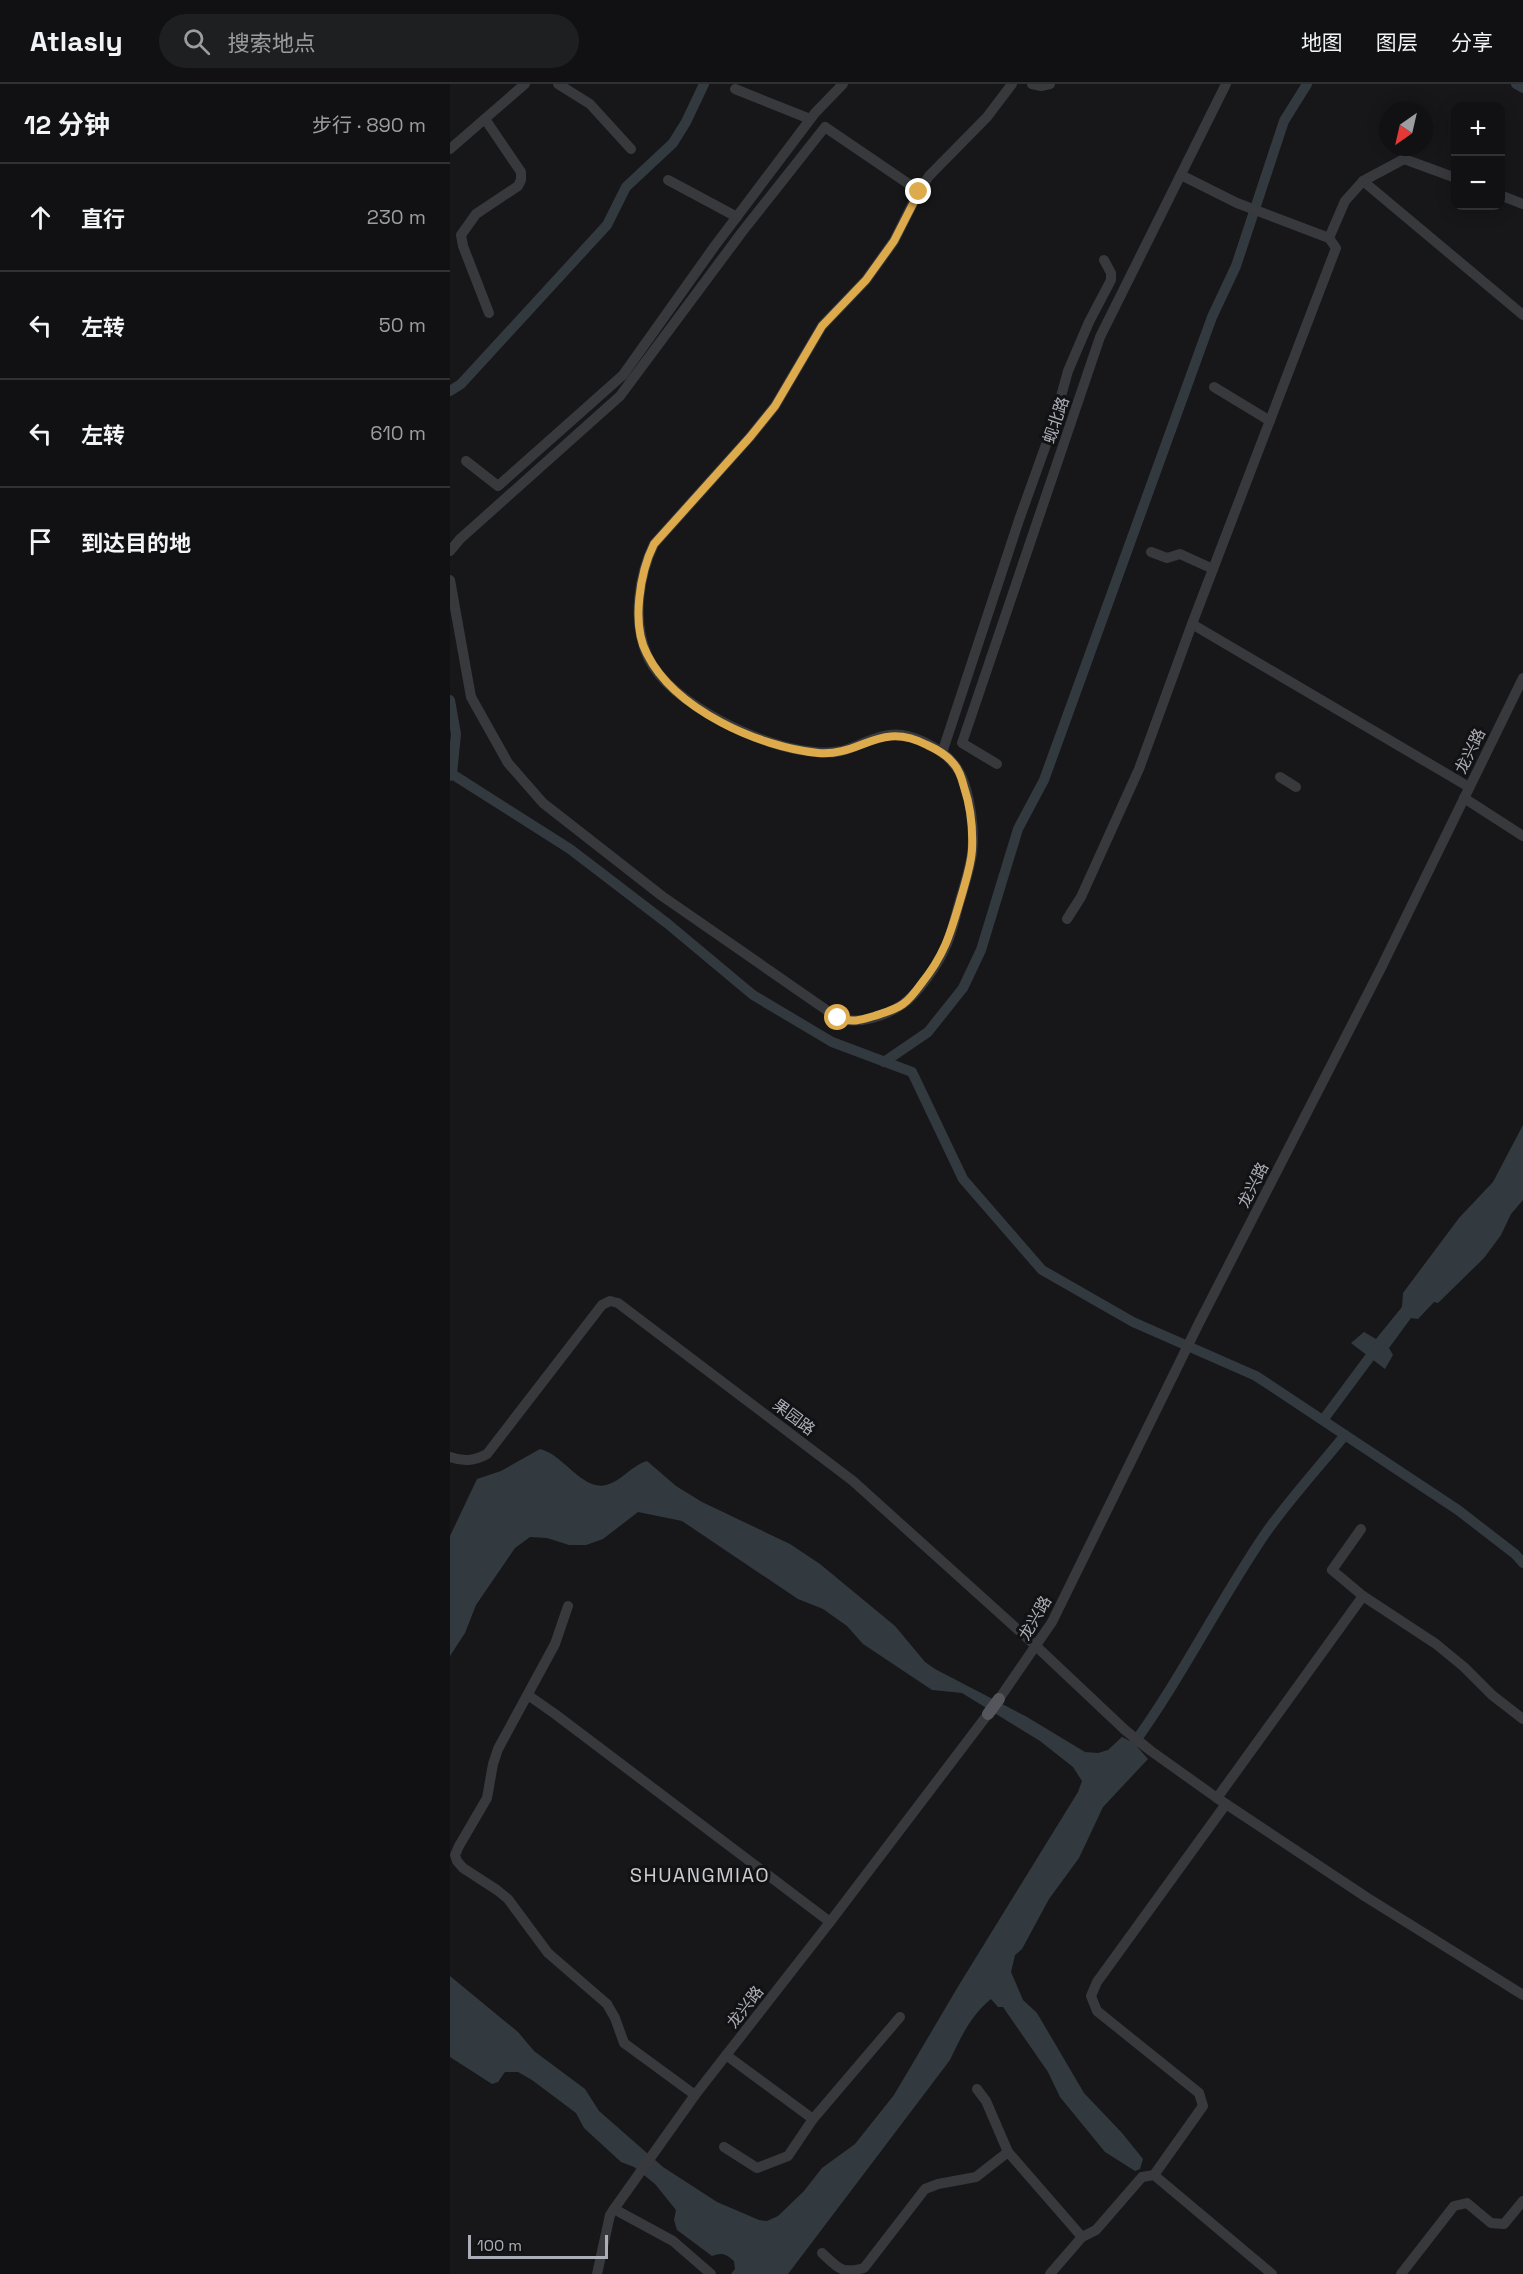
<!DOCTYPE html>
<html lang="zh">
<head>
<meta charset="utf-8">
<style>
	:root { --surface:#111113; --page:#1e1f21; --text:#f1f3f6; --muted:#9c9da0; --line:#303133 }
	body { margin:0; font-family:"Space Grotesk","Noto Sans SC",sans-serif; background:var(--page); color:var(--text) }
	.controls { position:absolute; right:18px; top:18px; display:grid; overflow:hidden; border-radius:12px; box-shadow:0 3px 15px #0003 }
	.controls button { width:54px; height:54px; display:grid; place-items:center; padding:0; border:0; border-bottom:2px solid var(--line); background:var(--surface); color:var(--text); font:30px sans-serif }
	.compass { position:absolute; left:929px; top:18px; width:54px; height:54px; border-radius:50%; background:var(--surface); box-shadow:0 3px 15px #0003; rotate:214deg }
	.scale { position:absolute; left:18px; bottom:15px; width:140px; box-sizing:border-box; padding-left:6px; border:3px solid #abaeb7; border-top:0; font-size:16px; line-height:21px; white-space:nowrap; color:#abaeb7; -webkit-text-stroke:4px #121214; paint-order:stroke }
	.stop { position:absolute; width:18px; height:18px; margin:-14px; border:4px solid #ddab4b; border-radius:50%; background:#fff }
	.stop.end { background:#ddab4b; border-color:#fff; box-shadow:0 2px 6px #0008 }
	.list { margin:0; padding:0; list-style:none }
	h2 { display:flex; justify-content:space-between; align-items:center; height:78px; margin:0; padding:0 24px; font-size:26px }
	h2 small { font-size:20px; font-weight:400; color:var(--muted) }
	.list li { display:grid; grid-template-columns:39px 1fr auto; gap:18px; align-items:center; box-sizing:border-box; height:108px; padding:0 24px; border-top:2px solid var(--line) }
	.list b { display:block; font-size:22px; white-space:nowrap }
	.list em { font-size:20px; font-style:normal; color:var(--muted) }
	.icon { flex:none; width:33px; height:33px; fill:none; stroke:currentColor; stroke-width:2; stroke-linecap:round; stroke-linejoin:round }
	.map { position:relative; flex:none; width:1073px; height:2190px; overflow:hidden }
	header { display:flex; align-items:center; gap:36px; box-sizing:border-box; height:84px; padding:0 30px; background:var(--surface); border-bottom:2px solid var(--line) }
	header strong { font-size:28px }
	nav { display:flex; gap:33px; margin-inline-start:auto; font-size:21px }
	.search { width:420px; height:54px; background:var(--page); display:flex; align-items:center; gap:15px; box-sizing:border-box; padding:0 21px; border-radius:33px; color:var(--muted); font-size:22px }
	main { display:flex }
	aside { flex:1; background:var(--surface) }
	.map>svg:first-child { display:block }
	.water { fill:#323a40 }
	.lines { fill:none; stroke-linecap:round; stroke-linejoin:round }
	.canal { stroke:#323a40; stroke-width:10 }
	.minor { stroke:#38393d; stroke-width:10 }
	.major { stroke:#55565c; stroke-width:12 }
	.route { stroke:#ddab4b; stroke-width:8 }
	.labels { text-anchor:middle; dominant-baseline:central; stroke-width:6; stroke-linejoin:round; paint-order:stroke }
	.street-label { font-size:16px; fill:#abaeb7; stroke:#121214 }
	.quarter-label { font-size:20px; letter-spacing:1.5px; fill:#cbcdd3; stroke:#121214 }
</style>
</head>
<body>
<header>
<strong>Atlasly</strong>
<div class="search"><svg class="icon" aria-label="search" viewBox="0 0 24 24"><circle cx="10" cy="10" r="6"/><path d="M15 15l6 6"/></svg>搜索地点</div>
<nav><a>地图</a><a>图层</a><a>分享</a></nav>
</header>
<main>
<aside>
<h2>12 分钟<small>步行 · 890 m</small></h2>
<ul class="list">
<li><svg class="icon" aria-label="ahead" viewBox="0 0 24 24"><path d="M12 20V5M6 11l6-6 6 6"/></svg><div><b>直行</b></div><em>230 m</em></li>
<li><svg class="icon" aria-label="left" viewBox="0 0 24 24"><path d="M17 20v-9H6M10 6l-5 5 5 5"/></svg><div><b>左转</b></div><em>50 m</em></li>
<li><svg class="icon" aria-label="left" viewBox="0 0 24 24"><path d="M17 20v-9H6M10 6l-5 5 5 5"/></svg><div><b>左转</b></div><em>610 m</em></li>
<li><svg class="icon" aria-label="arrive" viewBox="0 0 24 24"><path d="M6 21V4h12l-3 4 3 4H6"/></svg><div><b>到达目的地</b></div></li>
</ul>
</aside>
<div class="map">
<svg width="1073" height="2190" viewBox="0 0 1073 2190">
	<rect width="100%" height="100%" fill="#171719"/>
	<g class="water">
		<polygon points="1073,1041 1073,1116 1061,1130 1051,1151 1034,1174 988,1219 984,1218 968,1235 961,1234 939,1264 943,1271 935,1285 901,1259 914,1248 926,1255 952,1223 953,1209 1009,1134 1043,1098"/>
		<path d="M90,1365c23,5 42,42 66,36 16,-4 26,-20 41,-24l29,25 26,16 88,42 30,20 75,62 30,36 10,7 92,48 58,35 13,1 10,-3 14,-13 12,6 14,16 -45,48 -24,51 -30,41 -27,50 -7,6 -4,17 12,28 14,13 47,80 38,40 21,26 -3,10 -5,2 -30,-19 -45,-55 -12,-25 -45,-65h-5l-7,-8c-20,16 -30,38 -41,61l-162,214h-57l4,-5 -1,-8c-8,-7 -12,-9 -22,-5l-35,-26 -3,-10 2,-10 -21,-26 -21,-17 -13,-5 -37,-34 -8,-15 -44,-33 -14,-8h-13l-7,10 -6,2 -42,-27v-81l68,56 16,19 51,38 14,22 64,56 54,35 42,18 8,1 11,-5 26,-25 18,-23 33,-24 39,-49 65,-110 119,-193 4,-11 -9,-14 -33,-26 -78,-48 -30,-3 -69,-46 -16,-18 -24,-17 -25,-10 -116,-78 -44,-9 -35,27 -17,6h-17l-22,-7 -17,-1 -15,11 -39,57 -11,28 -15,23v-120l27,-57 24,-8z"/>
	</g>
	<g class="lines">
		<g class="canal">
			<polyline points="1066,0 1073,4"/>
			<polyline points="0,307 11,300 157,141 176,103 223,59 236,38 254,0"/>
			<polyline points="0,616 6,650 2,690 0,692"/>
			<polyline points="2,690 120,765 218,840 303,911 382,958 462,988 513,1095 592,1186 683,1238 806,1292 1008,1426 1065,1470 1073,1479"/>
			<polyline points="434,978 478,948 513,904 531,866 568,745 594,696 762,233 786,182 834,37 857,0"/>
			<polyline points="873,1336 928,1262"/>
			<path d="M682,1662c49,-67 86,-143 133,-212 23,-33 54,-67 80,-99"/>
		</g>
		<g class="minor">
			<polyline points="108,0 140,20 181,65"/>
			<polyline points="582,0 591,2 600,0"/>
			<polyline points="285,5 360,35"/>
			<polyline points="35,35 71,88 71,96 68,102 26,130 11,151 13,162 39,229"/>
			<polyline points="0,65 75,0"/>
			<polyline points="731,91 787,119 879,154"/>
			<polyline points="218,96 287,133"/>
			<polyline points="913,97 1073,231"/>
			<polyline points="1050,111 1073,120"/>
			<polyline points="764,303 820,337"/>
			<polyline points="16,377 48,402 173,291 264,163 365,29 393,0"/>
			<polyline points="0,467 10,455 170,312 292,148 375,43 469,107"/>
			<polyline points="701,468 717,474 730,470 763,485"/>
			<path d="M0,496l21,117 37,66 35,40 119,93 176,122c20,7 48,-2 65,-14 14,-10 34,-38 41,-54 7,-13 10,-28 14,-43 5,-17 11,-35 14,-53 3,-24 -2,-72 -19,-91 -11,-14 -34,-25 -51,-28 -22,-3 -41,11 -61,16 -14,3 -27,1 -41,-1 -48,-8 -138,-51 -155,-100 -12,-33 -6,-75 9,-106l96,-107 25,-31 47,-80 44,-46 28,-39 25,-50 10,-15 58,-59 25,-33"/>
			<polyline points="742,540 1019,703"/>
			<polyline points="492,669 569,436 603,341 618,287 639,238 661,196 661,189 654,176"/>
			<polyline points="547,680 512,659 650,253 776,0"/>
			<polyline points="830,693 846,703"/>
			<polyline points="1014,714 1073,752"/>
			<polyline points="617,835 631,813 689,685 742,540 886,164 879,154 895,117 913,97 954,75 1006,94"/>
			<path d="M0,1373c14,5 24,4 37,-3l115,-149 8,-4 8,2 235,178 184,166 88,83 26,21 66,47 149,99 157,98"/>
			<polyline points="911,1445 882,1486 913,1512"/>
			<polyline points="118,1522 105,1560 48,1665 43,1680 37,1714 9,1762 5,1771 7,1777 13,1784 47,1806 58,1815 98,1869 157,1920 165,1934 174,1959 245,2011"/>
			<polyline points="78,1611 105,1630 380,1838"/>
			<polyline points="549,1615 602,1538 749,1239 931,884 1073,594"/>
			<polyline points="767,1714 913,1512 986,1560 1014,1583 1042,1611 1073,1635"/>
			<polyline points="276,1971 363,2035 450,1933"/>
			<polyline points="527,2005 536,2017 558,2068"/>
			<polyline points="274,2063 307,2084 338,2072 363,2035"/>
			<polyline points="704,2091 822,2190"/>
			<polyline points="164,2125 223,2157 261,2190"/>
			<path d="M372,2169c17,16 19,21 42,15l61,-79 13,-5 38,-7 32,-25 74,85"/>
			<polyline points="147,2190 160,2131 164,2125 245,2011 380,1838 538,1630"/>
			<polyline points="600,2190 632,2153 646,2146 692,2093 704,2091 753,2022 749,2009 647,1927 641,1912 647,1898 776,1720"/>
			<polyline points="951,2190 1004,2122 1017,2119 1041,2139 1054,2140 1073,2117"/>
		</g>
		<polyline class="major" points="538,1630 549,1615"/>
	</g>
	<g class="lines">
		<path class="route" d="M388,934c14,5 23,2 36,-2 9,-3 21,-6 29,-12 7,-5 13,-13 18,-20 25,-31 30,-53 41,-90 4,-14 9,-29 10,-44 1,-21 -1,-42 -8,-63 -2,-8 -5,-18 -11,-24 -6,-8 -17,-14 -26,-18 -48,-25 -66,12 -109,8 -59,-6 -143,-43 -171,-99 -16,-29 -7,-82 7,-110l96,-107 25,-31 47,-80 44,-46 28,-39 25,-49"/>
	</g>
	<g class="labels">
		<g class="street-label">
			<text transform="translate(606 336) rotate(-71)">蚬北路</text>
			<text transform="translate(1020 667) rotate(-64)">龙兴路</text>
			<text transform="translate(803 1101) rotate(-63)">龙兴路</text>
			<text transform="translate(344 1333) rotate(37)">果园路</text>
			<text transform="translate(585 1534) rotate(-60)">龙兴路</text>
			<text transform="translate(295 1923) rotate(-52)">龙兴路</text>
		</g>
		<g class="quarter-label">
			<text x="250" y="1791">SHUANGMIAO</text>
		</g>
	</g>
</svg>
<div class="controls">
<button>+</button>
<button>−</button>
</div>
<svg class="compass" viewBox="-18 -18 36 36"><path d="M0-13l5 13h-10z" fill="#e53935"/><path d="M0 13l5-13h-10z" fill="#9c9da0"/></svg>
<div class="scale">100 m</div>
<div class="stop" style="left:388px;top:934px"></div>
<div class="stop end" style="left:469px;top:108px"></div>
</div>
</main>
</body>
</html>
